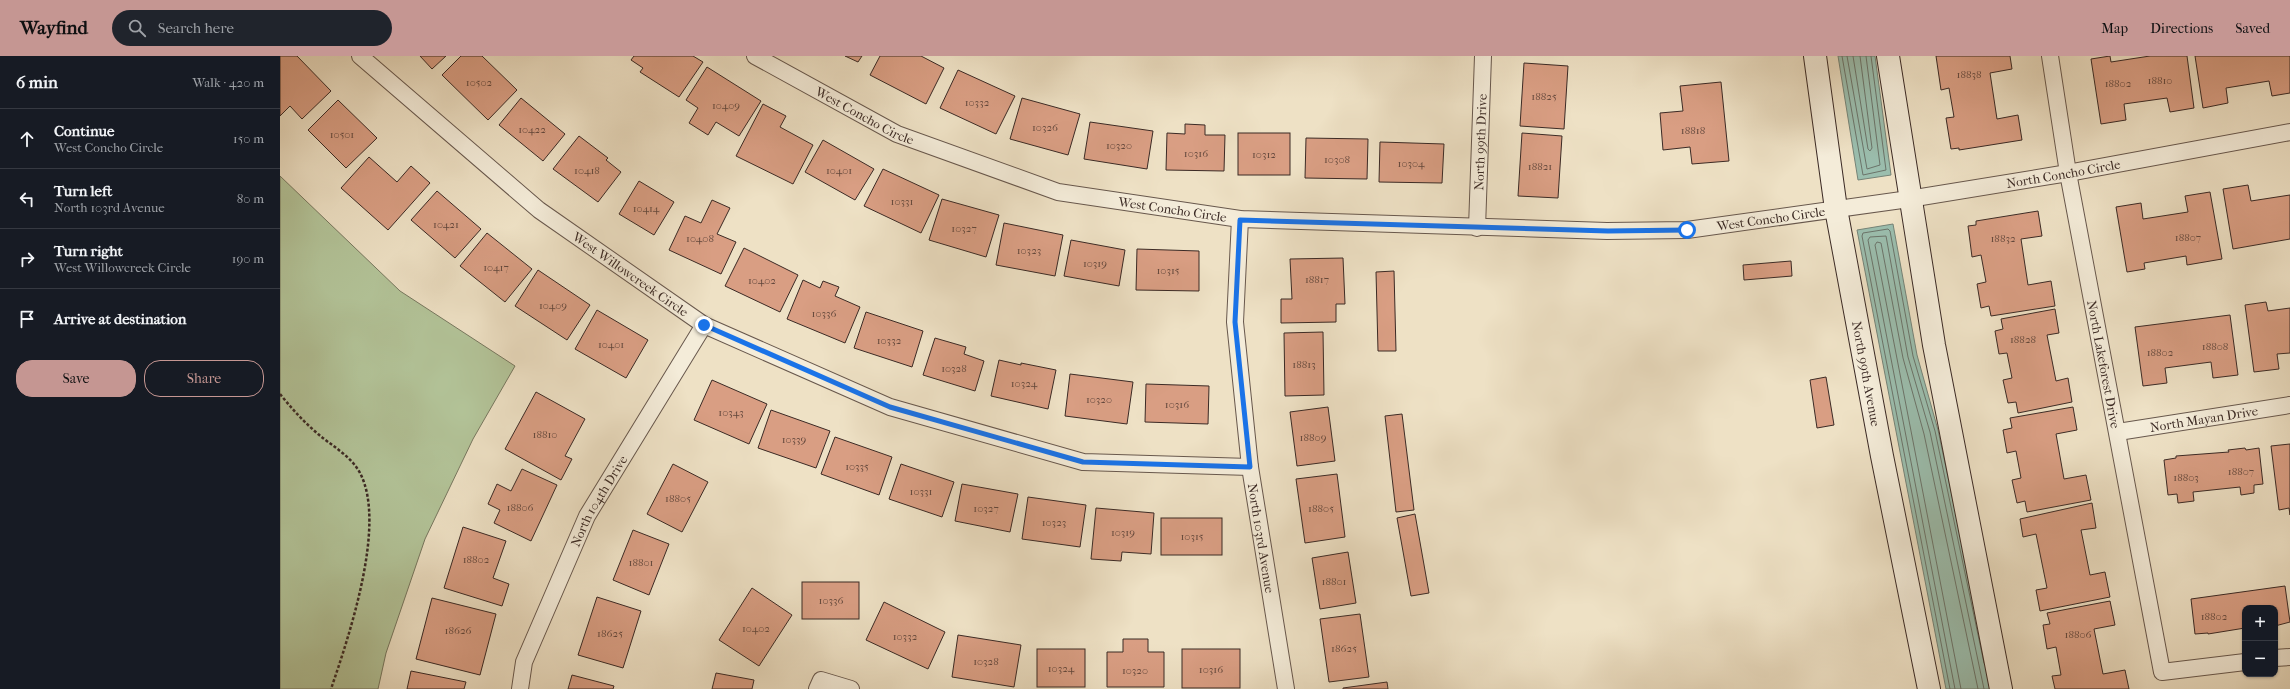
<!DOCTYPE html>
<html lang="en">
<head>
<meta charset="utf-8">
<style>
	:root { --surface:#171b24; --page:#20242c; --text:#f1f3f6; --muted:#9ea1a6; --line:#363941; --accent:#c59692 }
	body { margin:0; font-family:"IM FELL French Canon",serif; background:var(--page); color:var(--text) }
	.controls { position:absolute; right:12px; bottom:12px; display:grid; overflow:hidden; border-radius:8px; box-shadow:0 1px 3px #0004 }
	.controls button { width:36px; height:36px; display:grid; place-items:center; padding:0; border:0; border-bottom:1px solid var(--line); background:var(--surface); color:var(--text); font:20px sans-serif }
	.stop { position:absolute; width:12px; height:12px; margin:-9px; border:3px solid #1a73e8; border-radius:50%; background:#fff }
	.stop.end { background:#1a73e8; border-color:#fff; box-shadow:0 1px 4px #0008 }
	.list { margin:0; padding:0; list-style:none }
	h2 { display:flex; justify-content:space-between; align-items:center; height:52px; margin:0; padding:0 16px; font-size:17px }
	h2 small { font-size:13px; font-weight:400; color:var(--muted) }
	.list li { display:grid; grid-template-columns:26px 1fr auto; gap:12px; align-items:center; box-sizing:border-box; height:60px; padding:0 16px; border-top:1px solid var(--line) }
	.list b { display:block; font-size:15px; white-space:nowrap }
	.list p { margin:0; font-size:13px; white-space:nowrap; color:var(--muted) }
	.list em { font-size:13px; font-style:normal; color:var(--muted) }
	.actions { display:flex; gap:8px; padding:12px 16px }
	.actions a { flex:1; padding:9px 0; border:1px solid var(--accent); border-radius:16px; text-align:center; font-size:14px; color:var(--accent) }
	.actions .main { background:var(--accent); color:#111 }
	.icon { flex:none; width:22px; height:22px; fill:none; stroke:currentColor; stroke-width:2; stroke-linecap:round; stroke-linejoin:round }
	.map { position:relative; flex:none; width:2010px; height:633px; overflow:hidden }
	header { display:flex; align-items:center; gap:24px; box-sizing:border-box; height:56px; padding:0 20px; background:var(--accent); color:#111 }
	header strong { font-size:19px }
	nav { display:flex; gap:22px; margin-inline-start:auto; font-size:14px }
	.search { width:280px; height:36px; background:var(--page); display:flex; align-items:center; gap:10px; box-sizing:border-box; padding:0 14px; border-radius:22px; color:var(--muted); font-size:15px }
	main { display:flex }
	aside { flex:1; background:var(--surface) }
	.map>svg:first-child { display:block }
	.green { fill:#b3c499; stroke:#77775f }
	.water { fill:#9bbeae; stroke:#758377 }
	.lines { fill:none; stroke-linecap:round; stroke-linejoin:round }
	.shore { stroke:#6b746a; stroke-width:1 }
	.building { fill:#d99e83; stroke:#3b2a25 }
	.street-casing { stroke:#68584d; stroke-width:18 }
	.secondary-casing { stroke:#3b2a25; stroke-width:24 }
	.path { stroke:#3b2a25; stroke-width:2.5; stroke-dasharray:3 2; stroke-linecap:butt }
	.street { stroke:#f4ecd9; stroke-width:16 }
	.secondary { stroke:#f4ecd9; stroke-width:22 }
	.route { stroke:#1a73e8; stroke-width:5 }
	.labels { text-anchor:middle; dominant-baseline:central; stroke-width:3.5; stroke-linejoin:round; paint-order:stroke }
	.number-label { font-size:11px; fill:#62473c }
	.street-label { font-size:13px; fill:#3b2a25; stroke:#f4ecd9 }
</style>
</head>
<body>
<header>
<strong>Wayfind</strong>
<div class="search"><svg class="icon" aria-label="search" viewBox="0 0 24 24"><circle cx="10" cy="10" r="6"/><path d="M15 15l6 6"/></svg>Search here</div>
<nav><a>Map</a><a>Directions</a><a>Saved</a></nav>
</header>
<main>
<aside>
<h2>6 min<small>Walk · 420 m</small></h2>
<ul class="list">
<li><svg class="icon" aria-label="ahead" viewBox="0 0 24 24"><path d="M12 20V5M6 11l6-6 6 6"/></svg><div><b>Continue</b><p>West Concho Circle</p></div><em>150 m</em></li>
<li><svg class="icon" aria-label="left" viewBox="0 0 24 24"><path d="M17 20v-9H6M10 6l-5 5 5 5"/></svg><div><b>Turn left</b><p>North 103rd Avenue</p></div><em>80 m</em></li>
<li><svg class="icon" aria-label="right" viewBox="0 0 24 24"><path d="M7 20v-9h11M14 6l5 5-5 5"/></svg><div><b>Turn right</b><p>West Willowcreek Circle</p></div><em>190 m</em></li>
<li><svg class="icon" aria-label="arrive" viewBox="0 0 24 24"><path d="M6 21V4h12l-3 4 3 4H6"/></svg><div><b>Arrive at destination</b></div></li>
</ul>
<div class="actions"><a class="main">Save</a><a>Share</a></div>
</aside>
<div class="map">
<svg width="2010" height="633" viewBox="0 0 2010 633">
	<rect width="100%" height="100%" fill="#eee1c5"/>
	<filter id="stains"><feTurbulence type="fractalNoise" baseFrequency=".005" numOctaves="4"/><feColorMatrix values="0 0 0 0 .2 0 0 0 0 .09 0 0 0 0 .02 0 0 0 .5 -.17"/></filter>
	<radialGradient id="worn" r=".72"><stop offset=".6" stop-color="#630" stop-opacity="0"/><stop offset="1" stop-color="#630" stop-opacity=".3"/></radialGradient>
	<polygon class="green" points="0,120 120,235 235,310 193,383 145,483 106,597 98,633 0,633"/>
	<g class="water">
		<polygon points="1558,0 1595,0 1611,119 1578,124"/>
		<polygon points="1613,168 1637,299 1658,374 1713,633 1666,633 1577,174"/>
	</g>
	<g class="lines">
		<g class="shore">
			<polyline points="1562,0 1583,119 1606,114 1591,0"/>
			<polyline points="1567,0 1587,113 1600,109 1586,0"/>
			<polyline points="1573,0 1588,93 1590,95 1592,92 1580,0"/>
			<polyline points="1670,633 1582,180 1583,177 1608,173 1610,175 1633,300 1655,375 1704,607"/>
			<polyline points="1675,633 1588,184 1590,181 1606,180 1628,301 1650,376 1704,633"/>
			<polyline points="1681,633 1595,189 1597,186 1601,187 1623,302 1644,378 1698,633"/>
		</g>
	</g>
	<g class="building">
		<polygon points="0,0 17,0 51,35 22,63 10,50 0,60"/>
		<polygon points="140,0 166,0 152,13"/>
		<polygon points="181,0 202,0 237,34 208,64 162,19"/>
		<polygon points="354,0 413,0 423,6 399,41 360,16 363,12 351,4"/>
		<polygon points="565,0 582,0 578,6"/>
		<polygon points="600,0 641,0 664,12 646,48 590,19"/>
		<polygon points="1656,0 1730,0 1732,13 1710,17 1717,63 1738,59 1742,84 1679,94 1679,92 1671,93 1666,62 1674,61 1669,32 1661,34"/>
		<polygon points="1830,0 1831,6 1870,0 1907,0 1914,52 1890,56 1887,42 1844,48 1846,64 1821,68 1811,3"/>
		<polygon points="1915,0 2010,0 2010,37 1992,40 1989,25 1946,32 1948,47 1923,52"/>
		<polygon points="1244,7 1288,10 1284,73 1240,70"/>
		<polygon points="427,11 481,45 459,80 436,66 428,79 409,67 418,52 406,44"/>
		<polygon points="678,14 735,40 716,78 660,52"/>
		<polygon points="1441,26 1449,105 1412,108 1410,91 1383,94 1380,57 1403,55 1400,30"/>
		<polygon points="241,42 285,78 263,105 219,69"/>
		<polygon points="742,42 800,58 788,99 730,83"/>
		<polygon points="58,44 97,82 66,112 28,74"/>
		<polygon points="483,48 506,60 500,71 533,89 513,128 456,100"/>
		<polygon points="810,66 873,75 867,113 804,103"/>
		<polygon points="905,68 925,69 925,79 945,79 944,115 886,114 887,77 905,78"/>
		<rect x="958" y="77" width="52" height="42"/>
		<polygon points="1242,77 1282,80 1278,142 1238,140"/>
		<polygon points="299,80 328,102 326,104 341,116 318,146 273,113"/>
		<polygon points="1026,82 1088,83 1087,123 1025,122"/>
		<polygon points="543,84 594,113 575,144 525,116"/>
		<polygon points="1100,86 1164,88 1162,127 1099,126"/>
		<polygon points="89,101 117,126 131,110 150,127 108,174 61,132"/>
		<polygon points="603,113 659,139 641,177 584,150"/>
		<polygon points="359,125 394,146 374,179 339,158"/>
		<polygon points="1968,129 1971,145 2010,139 2010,183 1953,193 1943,133"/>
		<polygon points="157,135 201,173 175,202 131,164"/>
		<polygon points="1930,136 1942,203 1907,209 1906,200 1864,207 1865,213 1847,216 1836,151 1861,147 1863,163 1908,156 1905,140"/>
		<polygon points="662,143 719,159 706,201 649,184"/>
		<polygon points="432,144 450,152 437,178 456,186 441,218 389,194 405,160 421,167"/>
		<polygon points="1758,155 1762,180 1741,183 1748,229 1771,225 1775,250 1711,260 1709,250 1701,252 1697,228 1706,226 1701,199 1692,201 1688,170 1696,169 1696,165"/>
		<polygon points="724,167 783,179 775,220 716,209"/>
		<polygon points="207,177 252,213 225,246 180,210"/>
		<polygon points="791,184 845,194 839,230 784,220"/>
		<polygon points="464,192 518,219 500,256 445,230"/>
		<polygon points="857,193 919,195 919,235 856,234"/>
		<polygon points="1063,202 1065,248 1056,248 1056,266 1001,267 1001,243 1012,243 1010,203"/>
		<polygon points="1511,205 1512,220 1464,224 1463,209"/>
		<polygon points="258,214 310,249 287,284 235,250"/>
		<polygon points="1114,215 1116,295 1098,295 1096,216"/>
		<polygon points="523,224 540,232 543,225 559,231 555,240 580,251 565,287 507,263"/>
		<polygon points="1986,246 1988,255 2010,252 2010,297 1997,298 1999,313 1974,316 1965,249"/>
		<polygon points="1775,253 1779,277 1767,279 1776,325 1788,322 1792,346 1738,357 1736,346 1728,347 1723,324 1732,322 1727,297 1719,298 1715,275 1723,273 1721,263"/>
		<polygon points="317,254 368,284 346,322 295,293"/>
		<polygon points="586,256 643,275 632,311 574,292"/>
		<polygon points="1950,259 1958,319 1933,322 1931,306 1885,312 1887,327 1863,330 1855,271"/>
		<polygon points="1043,276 1044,339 1005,340 1004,277"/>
		<polygon points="655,282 686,291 684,298 704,305 695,335 643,319"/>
		<polygon points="719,304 741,309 741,307 776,314 768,353 711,340"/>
		<polygon points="790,318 853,326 847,368 785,360"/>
		<polygon points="1546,321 1554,369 1537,372 1530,324"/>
		<polygon points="432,324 487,348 469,388 414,364"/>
		<polygon points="866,328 929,330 928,368 865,366"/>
		<polygon points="256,336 305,363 285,400 292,403 281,424 225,393"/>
		<polygon points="1048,351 1055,405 1017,410 1010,356"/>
		<polygon points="1793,351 1797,374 1776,378 1784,423 1806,419 1811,444 1747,456 1745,445 1737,447 1732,424 1741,422 1736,395 1727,397 1723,374 1732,372 1730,362"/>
		<polygon points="491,354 550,375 536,412 478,392"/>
		<polygon points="1122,358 1134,454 1116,456 1105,360"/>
		<polygon points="555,381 612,401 599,439 541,418"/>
		<polygon points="2010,388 2010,459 2009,452 1999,454 1991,390"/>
		<polygon points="1965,392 1966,394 1979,392 1983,428 1974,429 1974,437 1961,439 1960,431 1913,436 1914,445 1898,447 1897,438 1888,439 1884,404 1896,402 1896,400 1949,396 1948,394"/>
		<polygon points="393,408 428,426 402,476 367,458"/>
		<polygon points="621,408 674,426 662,461 609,443"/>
		<polygon points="242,413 277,429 251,485 214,467 220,454 208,448 217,428 231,435"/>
		<polygon points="1057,418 1065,481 1025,487 1016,423"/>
		<polygon points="682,428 738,438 730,476 675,465"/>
		<polygon points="748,441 806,449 800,491 742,483"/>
		<polygon points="1812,447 1816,472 1801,474 1810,519 1825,516 1830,541 1760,555 1756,534 1767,532 1756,478 1743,481 1740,463"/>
		<polygon points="816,452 874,457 871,498 842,496 841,505 811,503"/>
		<polygon points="1135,458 1149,537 1131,540 1117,462"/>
		<rect x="881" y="462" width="61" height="37"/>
		<polygon points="183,471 226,485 213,522 229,528 222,550 164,532"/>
		<polygon points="353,474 389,488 369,539 333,524"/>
		<polygon points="1068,496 1076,547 1040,553 1032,502"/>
		<rect x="522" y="526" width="57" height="37"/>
		<polygon points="2005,530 2010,566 1995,570 1995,552 1965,552 1965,572 1928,578 1928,577 1915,578 1911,543"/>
		<polygon points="472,532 512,559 479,610 439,584"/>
		<polygon points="317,541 361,555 343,612 298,599"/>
		<polygon points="152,542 216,558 200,619 136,603"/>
		<polygon points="1830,545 1835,569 1814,573 1823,618 1845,614 1849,633 1775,633 1772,620 1781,619 1776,591 1767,593 1763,569 1770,568 1767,557"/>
		<polygon points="604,546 665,576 648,613 586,584"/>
		<polygon points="1080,558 1089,621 1049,626 1040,563"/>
		<polygon points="678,579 741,589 734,631 672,621"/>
		<polygon points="843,583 868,583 868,596 884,596 884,631 827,631 827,596 843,596"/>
		<rect x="757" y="593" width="48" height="38"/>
		<rect x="902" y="593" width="58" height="39"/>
		<polygon points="131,615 186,626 184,633 127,633"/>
		<polygon points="436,617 474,624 472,633 432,633"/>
		<polygon points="292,619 334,630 333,633 288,633"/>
		<polygon points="1107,626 1108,633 1063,633 1063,632"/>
	</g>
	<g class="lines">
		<g class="street-casing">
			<g id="street">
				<path id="s1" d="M80,0l179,154 165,115 186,82 193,55 167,5"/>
				<path id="s2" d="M475,0l142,78 161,58 182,27 367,12 80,-1 222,-31 159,-26 222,-41"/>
				<path id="s3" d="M1770,0l18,117 94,499 83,-10"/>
				<path id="s4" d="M960,163l-5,103 15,145 36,222"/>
				<path id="s5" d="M1197,172l6,-172"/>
				<path id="s6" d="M1838,376l172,-27"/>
				<polyline points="1995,602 2010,601"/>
				<path id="s7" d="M240,633l4,-27 63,-146 117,-191"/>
				<polyline points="537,633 541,624 571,633"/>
			</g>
		</g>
		<g class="secondary-casing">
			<g id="secondary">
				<path id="s8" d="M1535,0l21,153 46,247 47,233"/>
				<polyline points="1608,0 1654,289 1721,633"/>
			</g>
		</g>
		<path class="path" d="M0,338c12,15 24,28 38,40 14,12 33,22 42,39 27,51 -11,163 -29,216"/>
		<use href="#street" class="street"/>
		<use href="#secondary" class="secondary"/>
	</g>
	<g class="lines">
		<polyline class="route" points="424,269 610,351 803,406 970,411 955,266 960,164 1328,175 1407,174"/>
	</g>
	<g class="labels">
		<g class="number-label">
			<text x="1689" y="18">18838</text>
			<text x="1880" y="24">18810</text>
			<text x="199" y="26">10502</text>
			<text x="1838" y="27">18802</text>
			<text x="1264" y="40">18825</text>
			<text x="697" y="46">10332</text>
			<text x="446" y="49">10409</text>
			<text x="765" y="71">10326</text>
			<text x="252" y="73">10422</text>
			<text x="1413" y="74">18818</text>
			<text x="62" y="78">10501</text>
			<text x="839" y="89">10320</text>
			<text x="916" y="97">10316</text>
			<text x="984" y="98">10312</text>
			<text x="1057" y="103">10308</text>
			<text x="1131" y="107">10304</text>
			<text x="1260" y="110">18821</text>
			<text x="307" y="114">10418</text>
			<text x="559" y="114">10401</text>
			<text x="622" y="145">10331</text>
			<text x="366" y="152">10414</text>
			<text x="166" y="168">10421</text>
			<text x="684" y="172">10327</text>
			<text x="1908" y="181">18807</text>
			<text x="420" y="182">10408</text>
			<text x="1723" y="182">18832</text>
			<text x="749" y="194">10323</text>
			<text x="815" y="207">10319</text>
			<text x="216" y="211">10417</text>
			<text x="888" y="214">10315</text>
			<text x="1037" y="223">18817</text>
			<text x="482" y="224">10402</text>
			<text x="273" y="249">10409</text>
			<text x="544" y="257">10336</text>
			<text x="1743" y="283">18828</text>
			<text x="609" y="284">10332</text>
			<text x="331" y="288">10401</text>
			<text x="1935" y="290">18808</text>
			<text x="1880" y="296">18802</text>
			<text x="1024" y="308">18813</text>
			<text x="674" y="312">10328</text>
			<text x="744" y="327">10324</text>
			<text x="819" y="343">10320</text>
			<text x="897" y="348">10316</text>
			<text x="451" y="356">10343</text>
			<text x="265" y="378">18810</text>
			<text x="1033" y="381">18809</text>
			<text x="514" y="383">10339</text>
			<text x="577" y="410">10335</text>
			<text x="1961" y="415">18807</text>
			<text x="1906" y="421">18803</text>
			<text x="641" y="435">10331</text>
			<text x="398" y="442">18805</text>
			<text x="240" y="451">18806</text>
			<text x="706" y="452">10327</text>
			<text x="1041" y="452">18805</text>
			<text x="774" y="466">10323</text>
			<text x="843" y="476">10319</text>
			<text x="912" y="480">10315</text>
			<text x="196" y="503">18802</text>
			<text x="361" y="506">18801</text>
			<text x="1054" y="525">18801</text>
			<text x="551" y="544">10336</text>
			<text x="1934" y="560">18802</text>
			<text x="476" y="572">10402</text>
			<text x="178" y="574">18626</text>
			<text x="330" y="577">18625</text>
			<text x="1798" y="578">18806</text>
			<text x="625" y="580">10332</text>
			<text x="1064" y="592">18625</text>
			<text x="706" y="605">10328</text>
			<text x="781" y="612">10324</text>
			<text x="931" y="613">10316</text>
			<text x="855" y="614">10320</text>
		</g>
		<g class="street-label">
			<text stroke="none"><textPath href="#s2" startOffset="125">West Concho Circle</textPath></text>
			<text stroke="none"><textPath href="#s5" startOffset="86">North 99th Drive</textPath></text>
			<text stroke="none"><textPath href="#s2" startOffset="1345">North Concho Circle</textPath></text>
			<text stroke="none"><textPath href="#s2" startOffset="449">West Concho Circle</textPath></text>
			<text stroke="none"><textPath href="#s2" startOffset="1049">West Concho Circle</textPath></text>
			<text stroke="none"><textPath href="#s1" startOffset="348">West Willowcreek Circle</textPath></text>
			<text stroke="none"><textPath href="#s3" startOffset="313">North Lakeforest Drive</textPath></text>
			<text stroke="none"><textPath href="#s8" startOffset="322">North 99th Avenue</textPath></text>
			<text stroke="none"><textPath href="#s6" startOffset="87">North Mayan Drive</textPath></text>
			<text stroke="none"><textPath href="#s7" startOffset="205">North 104th Drive</textPath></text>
			<text stroke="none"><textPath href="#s4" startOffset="321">North 103rd Avenue</textPath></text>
		</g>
	</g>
	<rect width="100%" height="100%" filter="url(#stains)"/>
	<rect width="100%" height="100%" fill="url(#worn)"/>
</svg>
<div class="controls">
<button>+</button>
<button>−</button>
</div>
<div class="stop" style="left:1407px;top:174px"></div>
<div class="stop end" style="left:424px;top:269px"></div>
</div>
</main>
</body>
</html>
